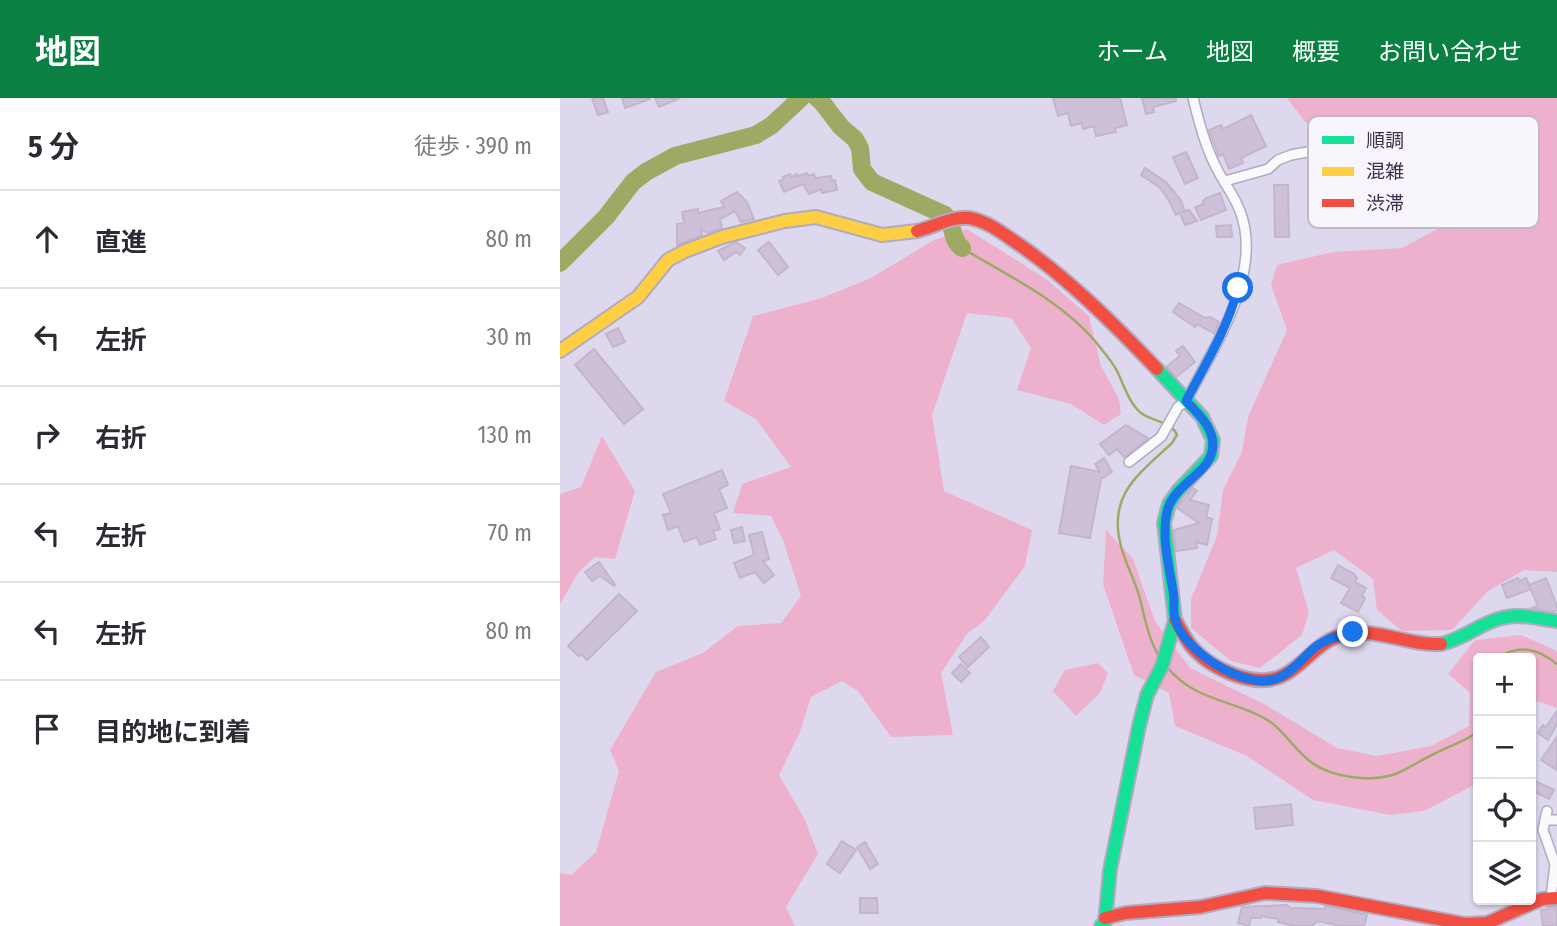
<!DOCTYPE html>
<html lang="ja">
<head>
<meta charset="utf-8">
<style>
	:root { --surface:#fff; --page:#f7f7f7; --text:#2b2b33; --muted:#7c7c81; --line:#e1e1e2; --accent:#0b8043 }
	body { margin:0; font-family:"Fira Sans Condensed","Noto Sans JP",sans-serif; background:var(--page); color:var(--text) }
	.controls { position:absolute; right:21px; bottom:21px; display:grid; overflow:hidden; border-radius:7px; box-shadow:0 2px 5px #0004 }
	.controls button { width:63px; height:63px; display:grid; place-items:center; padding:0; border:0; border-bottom:2px solid var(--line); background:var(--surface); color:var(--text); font:35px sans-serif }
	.stop { position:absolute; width:21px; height:21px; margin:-16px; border:5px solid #1a73e8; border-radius:50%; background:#fff }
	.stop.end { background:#1a73e8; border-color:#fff; box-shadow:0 2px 7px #0008 }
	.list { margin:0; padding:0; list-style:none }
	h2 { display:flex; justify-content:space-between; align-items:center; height:91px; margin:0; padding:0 28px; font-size:30px }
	h2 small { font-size:23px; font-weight:400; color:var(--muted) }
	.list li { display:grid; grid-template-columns:46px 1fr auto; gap:21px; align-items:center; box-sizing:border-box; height:98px; padding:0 28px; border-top:2px solid var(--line) }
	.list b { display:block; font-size:26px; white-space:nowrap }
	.list em { font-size:23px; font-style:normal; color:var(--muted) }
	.icon { flex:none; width:38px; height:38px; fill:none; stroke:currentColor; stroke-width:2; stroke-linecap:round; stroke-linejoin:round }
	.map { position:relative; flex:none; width:997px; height:828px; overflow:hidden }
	header { display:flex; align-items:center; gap:42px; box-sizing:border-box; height:98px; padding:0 35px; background:var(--accent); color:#fff }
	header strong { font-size:33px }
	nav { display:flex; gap:38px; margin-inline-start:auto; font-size:24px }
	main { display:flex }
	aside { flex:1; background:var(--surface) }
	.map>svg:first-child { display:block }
	.green { fill:#edb1ce }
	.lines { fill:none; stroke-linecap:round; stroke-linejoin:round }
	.stream { stroke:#9ea964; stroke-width:2.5 }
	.river { stroke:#9ea964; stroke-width:18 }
	.building { fill:#cec0d9; stroke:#c1b6cb; stroke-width:2 }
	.street-casing { stroke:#b1aac0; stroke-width:12 }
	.fast-casing { stroke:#b1aac0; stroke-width:16 }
	.slow-casing { stroke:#b1aac0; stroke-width:16 }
	.jam-casing { stroke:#b1aac0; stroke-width:16 }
	.street { stroke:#faf9fc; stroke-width:9 }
	.fast { stroke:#16e098; stroke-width:12 }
	.slow { stroke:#ffcf43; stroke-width:12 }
	.jam { stroke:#f24e42; stroke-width:12 }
	.route { stroke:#1a73e8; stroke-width:9 }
	.key { fill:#f8f5fd; stroke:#c0bac8; stroke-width:2 }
	.key-label { font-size:19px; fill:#3c324e }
</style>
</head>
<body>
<header>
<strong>地図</strong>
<nav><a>ホーム</a><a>地図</a><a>概要</a><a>お問い合わせ</a></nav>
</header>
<main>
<aside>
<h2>5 分<small>徒歩 · 390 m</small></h2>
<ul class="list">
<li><svg class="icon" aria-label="ahead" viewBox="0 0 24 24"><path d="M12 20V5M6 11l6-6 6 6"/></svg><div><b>直進</b></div><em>80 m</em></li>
<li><svg class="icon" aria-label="left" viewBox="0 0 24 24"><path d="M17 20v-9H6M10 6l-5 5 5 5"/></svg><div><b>左折</b></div><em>30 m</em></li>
<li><svg class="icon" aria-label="right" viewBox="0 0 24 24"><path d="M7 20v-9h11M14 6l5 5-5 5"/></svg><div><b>右折</b></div><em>130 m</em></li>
<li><svg class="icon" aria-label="left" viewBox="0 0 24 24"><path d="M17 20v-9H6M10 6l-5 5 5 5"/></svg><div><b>左折</b></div><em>70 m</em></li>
<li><svg class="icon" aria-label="left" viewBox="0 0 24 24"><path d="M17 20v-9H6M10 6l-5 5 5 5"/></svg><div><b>左折</b></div><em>80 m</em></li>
<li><svg class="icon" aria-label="arrive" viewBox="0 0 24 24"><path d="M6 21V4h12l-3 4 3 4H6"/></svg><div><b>目的地に到着</b></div></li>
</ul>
</aside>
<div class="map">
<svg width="997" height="828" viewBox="0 0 997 828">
	<rect width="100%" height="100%" fill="#ded8ee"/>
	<g class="green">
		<polygon points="727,0 997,0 997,474 964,472 928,493 892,532 842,533 817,512 813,481 774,452 736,470 749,515 742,537 700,570 671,563 631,530 631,501 657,438 663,392 682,354 688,319 727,232 711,187 717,167 773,154 842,150 954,90 969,55 919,39 865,59 827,59 746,25"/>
		<polygon points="407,131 486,181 529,218 541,268 559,301 561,316 544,327 511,306 457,292 471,250 451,220 407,215 372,317 384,393 472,432 465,468 425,522 407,536 381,575 393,637 331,639 298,593 282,583 251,599 240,634 219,677 245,722 258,756 226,809 235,828 0,828 0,775 11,777 36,754 59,673 50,652 96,574 143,555 178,528 221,525 241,498 223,442 211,418 173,415 182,386 231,369 196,321 164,303 193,218 262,200 311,180 374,142"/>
		<polygon points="42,338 75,393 55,461 35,459 18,475 0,506 0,396 21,389"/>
		<polygon points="546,432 573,461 595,523 630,570 706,607 777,650 817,658 871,648 909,628 910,595 888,576 915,542 961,537 997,553 997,610 977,603 971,615 971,560 918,560 918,684 916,686 864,713 830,717 753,702 687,658 615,628 609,595 574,577 543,486"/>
		<polygon points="538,565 548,575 540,595 516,618 493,593 505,572"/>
	</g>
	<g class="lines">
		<g class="stream">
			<path d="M402,150c46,28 97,51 133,93 7,9 17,20 22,30 7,14 12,32 24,42 12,9 30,8 36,22l-5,8c-33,31 -65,52 -51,103 4,16 12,31 17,46 7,23 9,47 23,67"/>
			<path d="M937,560c22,-14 40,-10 60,6"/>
			<path d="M607,569c28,34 63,32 97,51 20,11 29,31 47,44 21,16 62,21 87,11 13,-6 25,-14 38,-20 14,-7 29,-12 42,-21"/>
		</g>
		<g class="river">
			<path d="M257,0l4,3 20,26 14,12 5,9 2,21 10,13 73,33c10,10 5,24 17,33"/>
			<polyline points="0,165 46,119 73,84 86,74 115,58 196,37 212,27 241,0"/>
		</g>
	</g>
	<g class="building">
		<polygon points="32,0 43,0 48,14 38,17"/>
		<polygon points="62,0 90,0 90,1 65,10"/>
		<polygon points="95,0 120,0 99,9"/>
		<polygon points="493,0 560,0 567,27 555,30 556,34 536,38 534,28 523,31 522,25 511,28 508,15 498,18"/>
		<polygon points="582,0 616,0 616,3 593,9 594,14 586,16"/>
		<polygon points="691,17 706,48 681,60 683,65 669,71 663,56 659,58 649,32 661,27 663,31"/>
		<polygon points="626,54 638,80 625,86 613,59"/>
		<polygon points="585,70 606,84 620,101 625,113 622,114 629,112 637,123 625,127 620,115 616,117 608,101 599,89 581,77"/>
		<polygon points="247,75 248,78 254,76 255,80 271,78 272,83 275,82 277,92 262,95 261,91 249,96 243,86 224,94 219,83 224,81 223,79 230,76 231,79 237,76 238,78"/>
		<polygon points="714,87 728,87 729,139 715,139"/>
		<polygon points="177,94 187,104 194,121 181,124 175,113 160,121 162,130 147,135 141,131 142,137 117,147 117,126 124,125 122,114 138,111 138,115 164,109 161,103"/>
		<polygon points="660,95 666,112 641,122 635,109 644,106 643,103 646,100"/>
		<polygon points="671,127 672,139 657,139 656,128"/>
		<polygon points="176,144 185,150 180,157 176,154 164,162 158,153"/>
		<polygon points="209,144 228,169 218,177 198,152"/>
		<polygon points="619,205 645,220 650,219 659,224 654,235 637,226 635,229 613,214"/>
		<polygon points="58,230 65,244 53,249 46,236"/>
		<polygon points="623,248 635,264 616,279 606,269 620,258 616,253"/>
		<polygon points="34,251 83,311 64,326 15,267"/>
		<polygon points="566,327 588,340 564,359 557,351 549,357 540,346"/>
		<polygon points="544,360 552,374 541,381 530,440 499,435 511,368 540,374 535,366"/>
		<polygon points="162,372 168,387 159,391 167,410 154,415 160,431 153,433 156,441 140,447 137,439 124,444 118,428 108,432 103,417 111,415 103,396"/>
		<polygon points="633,390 637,393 630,402 649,407 646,419 652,421 647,447 636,444 637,450 616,453 614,432 639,425 617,410"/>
		<polygon points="182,429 185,443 174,445 171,432"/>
		<polygon points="202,434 209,461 203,463 214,477 204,485 195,474 180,480 174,465 194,457 189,437"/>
		<polygon points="39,464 55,487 54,488 40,478 32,483 25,474"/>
		<polygon points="778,467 794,476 797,480 795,484 806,490 802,498 805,500 798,514 781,505 790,490 771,480"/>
		<polygon points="958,480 959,483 966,480 971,491 947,500 942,487"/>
		<polygon points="986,480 997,508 997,512 993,514 972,510 978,508 969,487"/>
		<polygon points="59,496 77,513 27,562 21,556 19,558 8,548"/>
		<polygon points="421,539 429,549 408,569 399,559"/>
		<polygon points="401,566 410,575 401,584 392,575"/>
		<polygon points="997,613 997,626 988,642 978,635 983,627 986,629"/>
		<polygon points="997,639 997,672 981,662"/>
		<polygon points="975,683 994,692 989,701 971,692"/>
		<polygon points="731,706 733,727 696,731 694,710"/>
		<polygon points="282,743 296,752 280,775 267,766"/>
		<polygon points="305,744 318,766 310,771 297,749"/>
		<polygon points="300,800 317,800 318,815 300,815"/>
		<polygon points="727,807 730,810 765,811 765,808 807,817 804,828 780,828 758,823 751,828 734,828 718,824 718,821 701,818 701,820 691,820 689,828 678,825 682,809"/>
		<polygon points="987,809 997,809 997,828 983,828 981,812 988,811"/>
	</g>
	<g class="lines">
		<g class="street-casing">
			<g id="street">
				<polyline points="665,83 708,71 718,62 731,57 786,47"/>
				<path d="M569,364l32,-25 17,-30 8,-6c28,-54 78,-128 54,-190 -6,-16 -16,-28 -23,-42 -12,-23 -18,-47 -24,-71"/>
				<polyline points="987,713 983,732 995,766 991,800"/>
				<polyline points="985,722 997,722"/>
			</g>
		</g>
		<g class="fast-casing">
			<g id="fast">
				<path d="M881,546c23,-5 39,-21 61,-26 18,-5 37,1 55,3"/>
				<polyline points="541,828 545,824 550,772 579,628 587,597 602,568 615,522 604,425 609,406 618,393 651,358 653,342 642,319 597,271"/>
			</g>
		</g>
		<g class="slow-casing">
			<polyline id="slow" points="0,253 78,199 108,162 125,153 162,139 225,123 256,119 322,137 357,133"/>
		</g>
		<g class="jam-casing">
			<g id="jam">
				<path d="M357,133c17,-4 35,-15 52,-13 18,3 33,15 48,25 52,36 96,80 140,126"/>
				<path d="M615,522c6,9 10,19 17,27 19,22 64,43 92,28 23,-12 35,-36 62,-41 32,-6 63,12 95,10"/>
				<polyline points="545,820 566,815 640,809 705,795 757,798 905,826 927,825 982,801 997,800"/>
			</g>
		</g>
		<use href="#street" class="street"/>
		<use href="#fast" class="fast"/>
		<use href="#slow" class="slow"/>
		<use href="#jam" class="jam"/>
	</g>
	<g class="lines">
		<path class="route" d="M678,190c-10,40 -33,77 -52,113 14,14 33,32 25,54 -6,19 -35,30 -43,53 -8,28 2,61 6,89 0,7 -1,15 1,22 8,31 65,68 97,61 20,-5 31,-24 46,-35 11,-7 22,-10 35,-13"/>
	</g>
	<rect x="748" y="18" width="231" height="112" rx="10" class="key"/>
	<rect x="762" y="38" width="32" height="8" fill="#16e098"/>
	<rect x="762" y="69" width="32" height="9" fill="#ffcf43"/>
	<rect x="762" y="101" width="32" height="8" fill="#f24e42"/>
	<g class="key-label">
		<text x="806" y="49">順調</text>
		<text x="806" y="80">混雑</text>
		<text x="806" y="112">渋滞</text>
	</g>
</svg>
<div class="controls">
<button>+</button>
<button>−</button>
<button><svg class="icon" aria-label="locate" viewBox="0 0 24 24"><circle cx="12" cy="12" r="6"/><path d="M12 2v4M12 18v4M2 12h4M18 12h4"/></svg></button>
<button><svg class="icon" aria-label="layers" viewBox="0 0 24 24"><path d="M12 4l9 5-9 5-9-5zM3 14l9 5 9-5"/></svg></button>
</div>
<div class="stop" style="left:678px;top:190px"></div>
<div class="stop end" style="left:793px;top:534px"></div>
</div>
</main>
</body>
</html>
